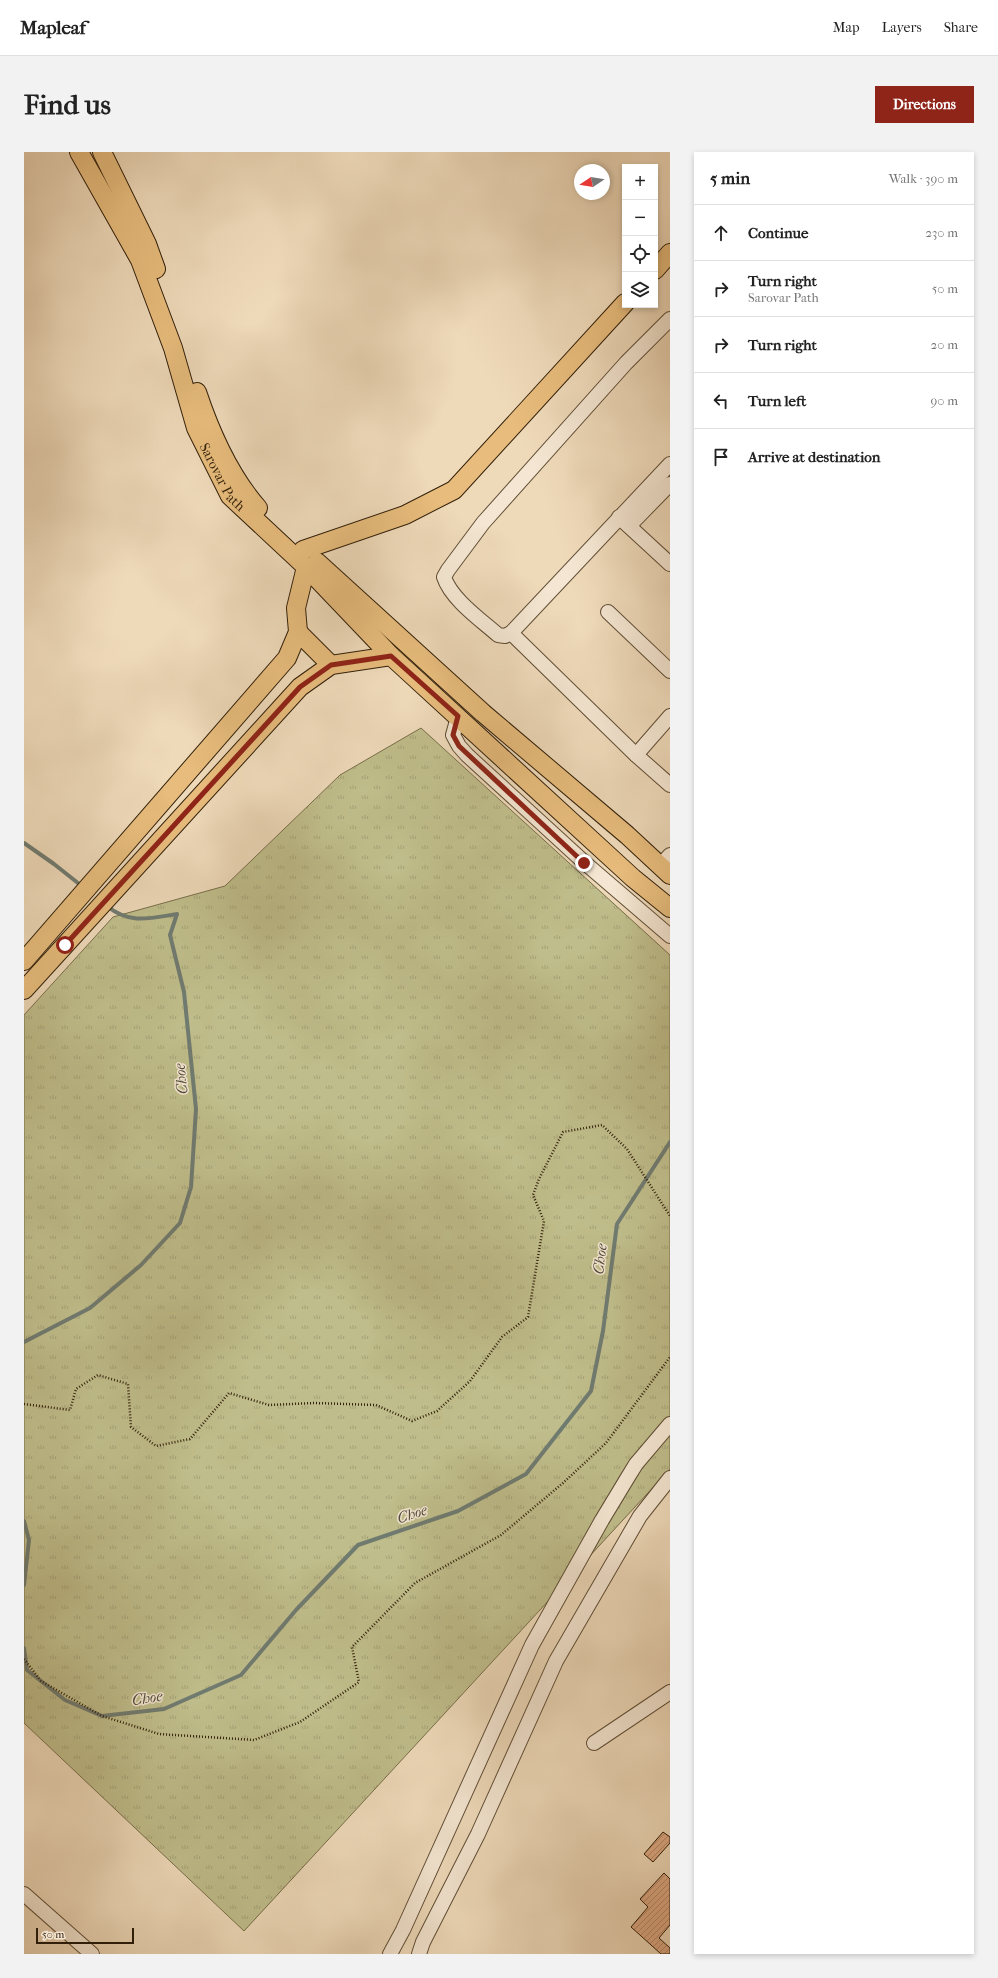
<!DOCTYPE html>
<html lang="en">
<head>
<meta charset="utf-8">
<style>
	:root { --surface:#fff; --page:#f2f2f2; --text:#222; --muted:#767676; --line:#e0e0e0; --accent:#8f2418 }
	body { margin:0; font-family:"IM FELL French Canon",serif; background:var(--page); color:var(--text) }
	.controls { position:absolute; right:12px; top:12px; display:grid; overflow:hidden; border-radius:0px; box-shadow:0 2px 6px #0003 }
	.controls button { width:36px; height:36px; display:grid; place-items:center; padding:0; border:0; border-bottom:1px solid var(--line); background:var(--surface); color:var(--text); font:20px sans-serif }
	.compass { position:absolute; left:550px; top:12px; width:36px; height:36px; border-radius:50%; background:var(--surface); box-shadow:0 2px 6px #0003; rotate:258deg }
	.scale { position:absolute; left:12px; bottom:10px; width:98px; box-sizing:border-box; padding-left:4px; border:2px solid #311f0a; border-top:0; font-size:11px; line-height:14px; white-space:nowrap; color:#311f0a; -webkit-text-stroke:3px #f4e6d2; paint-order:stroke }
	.stop { position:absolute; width:12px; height:12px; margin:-9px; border:3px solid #8f2418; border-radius:50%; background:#fff }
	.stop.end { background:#8f2418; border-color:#fff; box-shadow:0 1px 4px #0008 }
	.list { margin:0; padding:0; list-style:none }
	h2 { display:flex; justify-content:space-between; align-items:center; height:52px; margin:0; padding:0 16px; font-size:17px }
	h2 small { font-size:13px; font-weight:400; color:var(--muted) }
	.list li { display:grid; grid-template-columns:26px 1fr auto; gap:12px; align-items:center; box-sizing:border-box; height:56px; padding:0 16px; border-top:1px solid var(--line) }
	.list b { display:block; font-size:15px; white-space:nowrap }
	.list p { margin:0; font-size:13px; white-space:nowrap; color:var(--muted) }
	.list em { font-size:13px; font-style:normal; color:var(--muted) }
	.icon { flex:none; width:22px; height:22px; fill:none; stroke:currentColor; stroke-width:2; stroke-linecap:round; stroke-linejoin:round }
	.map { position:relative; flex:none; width:646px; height:1802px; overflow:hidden; border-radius:0px }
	header { display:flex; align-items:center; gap:24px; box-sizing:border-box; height:56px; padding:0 20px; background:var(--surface); border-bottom:1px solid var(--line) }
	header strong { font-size:19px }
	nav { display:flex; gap:22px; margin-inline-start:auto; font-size:14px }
	.intro { display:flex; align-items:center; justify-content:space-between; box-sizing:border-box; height:96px; padding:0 24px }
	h1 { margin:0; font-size:28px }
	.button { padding:10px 18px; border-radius:0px; background:var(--accent); color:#fff; font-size:14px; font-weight:700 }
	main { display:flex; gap:24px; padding:0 24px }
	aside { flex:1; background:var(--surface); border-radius:0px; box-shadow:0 2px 6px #0003 }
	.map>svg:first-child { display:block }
	.grass { fill:url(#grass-tufts); stroke:#786e4a }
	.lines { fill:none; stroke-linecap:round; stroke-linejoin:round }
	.stream { stroke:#707b70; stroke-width:4 }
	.building { fill:url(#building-hatch); stroke:#311f0a }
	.minor-casing { stroke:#604e36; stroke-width:16 }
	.major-casing { stroke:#311f0a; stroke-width:20 }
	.path { stroke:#311f0a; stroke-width:2.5; stroke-dasharray:1 2; stroke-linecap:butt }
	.minor { stroke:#f4e6d2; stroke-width:14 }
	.major { stroke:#e7bc7c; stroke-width:18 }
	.route { stroke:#8f2418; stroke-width:5 }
	.labels { text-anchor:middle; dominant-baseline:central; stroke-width:3; stroke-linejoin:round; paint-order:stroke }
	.street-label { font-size:14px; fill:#311f0a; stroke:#f4e6d2 }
	.water-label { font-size:15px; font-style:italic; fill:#504d3d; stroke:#f4e6d2 }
</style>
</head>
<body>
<header>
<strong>Mapleaf</strong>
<nav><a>Map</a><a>Layers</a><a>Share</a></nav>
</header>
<div class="intro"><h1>Find us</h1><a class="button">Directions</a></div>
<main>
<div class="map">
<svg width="646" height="1802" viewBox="0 0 646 1802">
	<defs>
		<pattern id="grass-tufts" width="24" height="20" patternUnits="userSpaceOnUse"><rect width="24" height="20" fill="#bfbd8b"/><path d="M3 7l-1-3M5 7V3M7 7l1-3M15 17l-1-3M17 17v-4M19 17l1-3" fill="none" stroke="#a5a277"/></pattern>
		<pattern id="building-hatch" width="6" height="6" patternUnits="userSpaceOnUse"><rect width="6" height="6" fill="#deaa85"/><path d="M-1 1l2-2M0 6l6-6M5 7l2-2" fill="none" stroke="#b58a6b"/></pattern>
	</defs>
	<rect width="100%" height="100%" fill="#eed9b9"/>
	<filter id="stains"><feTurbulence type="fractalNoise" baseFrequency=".005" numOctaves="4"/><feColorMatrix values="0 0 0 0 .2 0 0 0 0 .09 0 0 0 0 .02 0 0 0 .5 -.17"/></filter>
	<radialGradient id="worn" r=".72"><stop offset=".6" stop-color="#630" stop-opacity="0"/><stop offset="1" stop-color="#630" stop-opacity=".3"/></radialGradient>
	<polygon class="grass" points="397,576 646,803 646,1317 220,1779 0,1571 0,863 89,765 201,734 316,623"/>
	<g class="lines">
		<g class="stream">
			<polyline points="0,691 30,712 59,735"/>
			<path d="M0,1190l66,-34 51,-43 39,-42 11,-36 5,-78 -12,-117 -14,-57 7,-21c-26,4 -47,11 -70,-8"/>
			<polyline points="0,1369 5,1388 0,1433"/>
			<polyline points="0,1496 3,1518 41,1548 78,1564 140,1557 217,1523 272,1458 334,1393 434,1359 502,1322 567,1239 579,1179 593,1072 646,990"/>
		</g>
	</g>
	<g class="building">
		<polygon points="639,1680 646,1685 646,1691 629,1710 620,1702"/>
		<polygon points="640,1721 646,1727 646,1773 635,1786 646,1796 646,1802 637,1802 607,1775 624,1755 616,1747"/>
	</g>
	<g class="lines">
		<g class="minor-casing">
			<g id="minor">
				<path d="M646,167l-44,44 -143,160 -35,47 -4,7c7,22 37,43 54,58l7,1 6,-3 159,-169"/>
				<polyline points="595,365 646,412"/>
				<polyline points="605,374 646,332"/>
				<polyline points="584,460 646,519"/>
				<polyline points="487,481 612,603 646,633"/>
				<polyline points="434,565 429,583 435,594 443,603 561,711 646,784"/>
				<polyline points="612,603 646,564"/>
				<polyline points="636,714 646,703"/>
				<polyline points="570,1591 646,1540"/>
				<polyline points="0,1742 68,1802"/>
				<polyline points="366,1802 379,1778 508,1493 578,1368 604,1325 612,1312 646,1272"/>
				<polyline points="395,1802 399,1790 454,1682 532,1509 616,1364 646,1326"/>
			</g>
		</g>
		<g class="major-casing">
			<g id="major">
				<path id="s1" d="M55,0l61,108 33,88 23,80 34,68 76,71 85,89 242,222 37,30"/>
				<polyline points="78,0 123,92 132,117"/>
				<polyline points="631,118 646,101"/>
				<path d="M173,240c14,42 32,83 61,116"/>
				<polyline points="279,398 381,363 430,338 601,151"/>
				<polyline points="293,410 459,561 603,683 646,723"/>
				<polyline points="274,480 307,513"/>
				<polyline points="0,809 263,506 274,480 272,456 282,415"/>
				<polyline points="0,838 276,535 307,513 367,504"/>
			</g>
		</g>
		<g class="path">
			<polyline points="0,1252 46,1258 52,1237 74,1223 104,1232 107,1275 132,1294 166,1287 205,1241 245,1253 291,1251 352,1253 388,1269 413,1259 446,1229 478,1185 504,1165 520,1069 509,1043 515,1027 539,980 578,973 603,997 646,1064"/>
			<polyline points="0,1507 17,1529 78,1564 135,1582 230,1588 276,1570 335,1530 328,1495 391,1431 477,1383 539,1331 582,1291 646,1205"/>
		</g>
		<use href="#minor" class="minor"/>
		<use href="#major" class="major"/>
	</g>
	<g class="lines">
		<polyline class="route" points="41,793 276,535 307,513 367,504 434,564 429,583 435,594 560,711"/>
	</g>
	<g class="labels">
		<g class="street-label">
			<text stroke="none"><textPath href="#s1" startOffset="357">Sarovar Path</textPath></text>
		</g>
		<g class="water-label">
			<text transform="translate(157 927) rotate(-96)">Choe</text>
			<text transform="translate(576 1107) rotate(-83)">Choe</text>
			<text transform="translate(388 1362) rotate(-18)">Choe</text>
			<text transform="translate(123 1546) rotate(-9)">Choe</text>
		</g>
	</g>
	<rect width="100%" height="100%" filter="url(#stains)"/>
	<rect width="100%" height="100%" fill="url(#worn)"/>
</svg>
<div class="controls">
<button>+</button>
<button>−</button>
<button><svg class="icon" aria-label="locate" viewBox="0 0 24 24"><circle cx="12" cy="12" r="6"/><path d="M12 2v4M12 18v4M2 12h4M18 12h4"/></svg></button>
<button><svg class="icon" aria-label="layers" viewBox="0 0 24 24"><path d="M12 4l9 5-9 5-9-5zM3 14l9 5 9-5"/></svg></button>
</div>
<svg class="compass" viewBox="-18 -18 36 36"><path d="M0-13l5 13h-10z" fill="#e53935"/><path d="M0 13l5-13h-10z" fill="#767676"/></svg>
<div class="scale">50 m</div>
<div class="stop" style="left:41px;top:793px"></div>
<div class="stop end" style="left:560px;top:711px"></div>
</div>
<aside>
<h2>5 min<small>Walk · 390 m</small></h2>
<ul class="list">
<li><svg class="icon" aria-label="ahead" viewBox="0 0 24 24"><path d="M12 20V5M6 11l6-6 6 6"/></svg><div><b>Continue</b></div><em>230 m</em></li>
<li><svg class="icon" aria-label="right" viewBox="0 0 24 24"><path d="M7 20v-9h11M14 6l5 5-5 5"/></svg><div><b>Turn right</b><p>Sarovar Path</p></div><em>50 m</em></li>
<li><svg class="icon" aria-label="right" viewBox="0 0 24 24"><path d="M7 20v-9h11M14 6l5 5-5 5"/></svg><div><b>Turn right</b></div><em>20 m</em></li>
<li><svg class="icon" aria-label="left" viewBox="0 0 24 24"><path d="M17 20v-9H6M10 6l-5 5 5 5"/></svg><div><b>Turn left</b></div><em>90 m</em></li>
<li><svg class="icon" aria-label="arrive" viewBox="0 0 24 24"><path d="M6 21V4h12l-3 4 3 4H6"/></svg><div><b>Arrive at destination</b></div></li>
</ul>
</aside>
</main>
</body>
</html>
